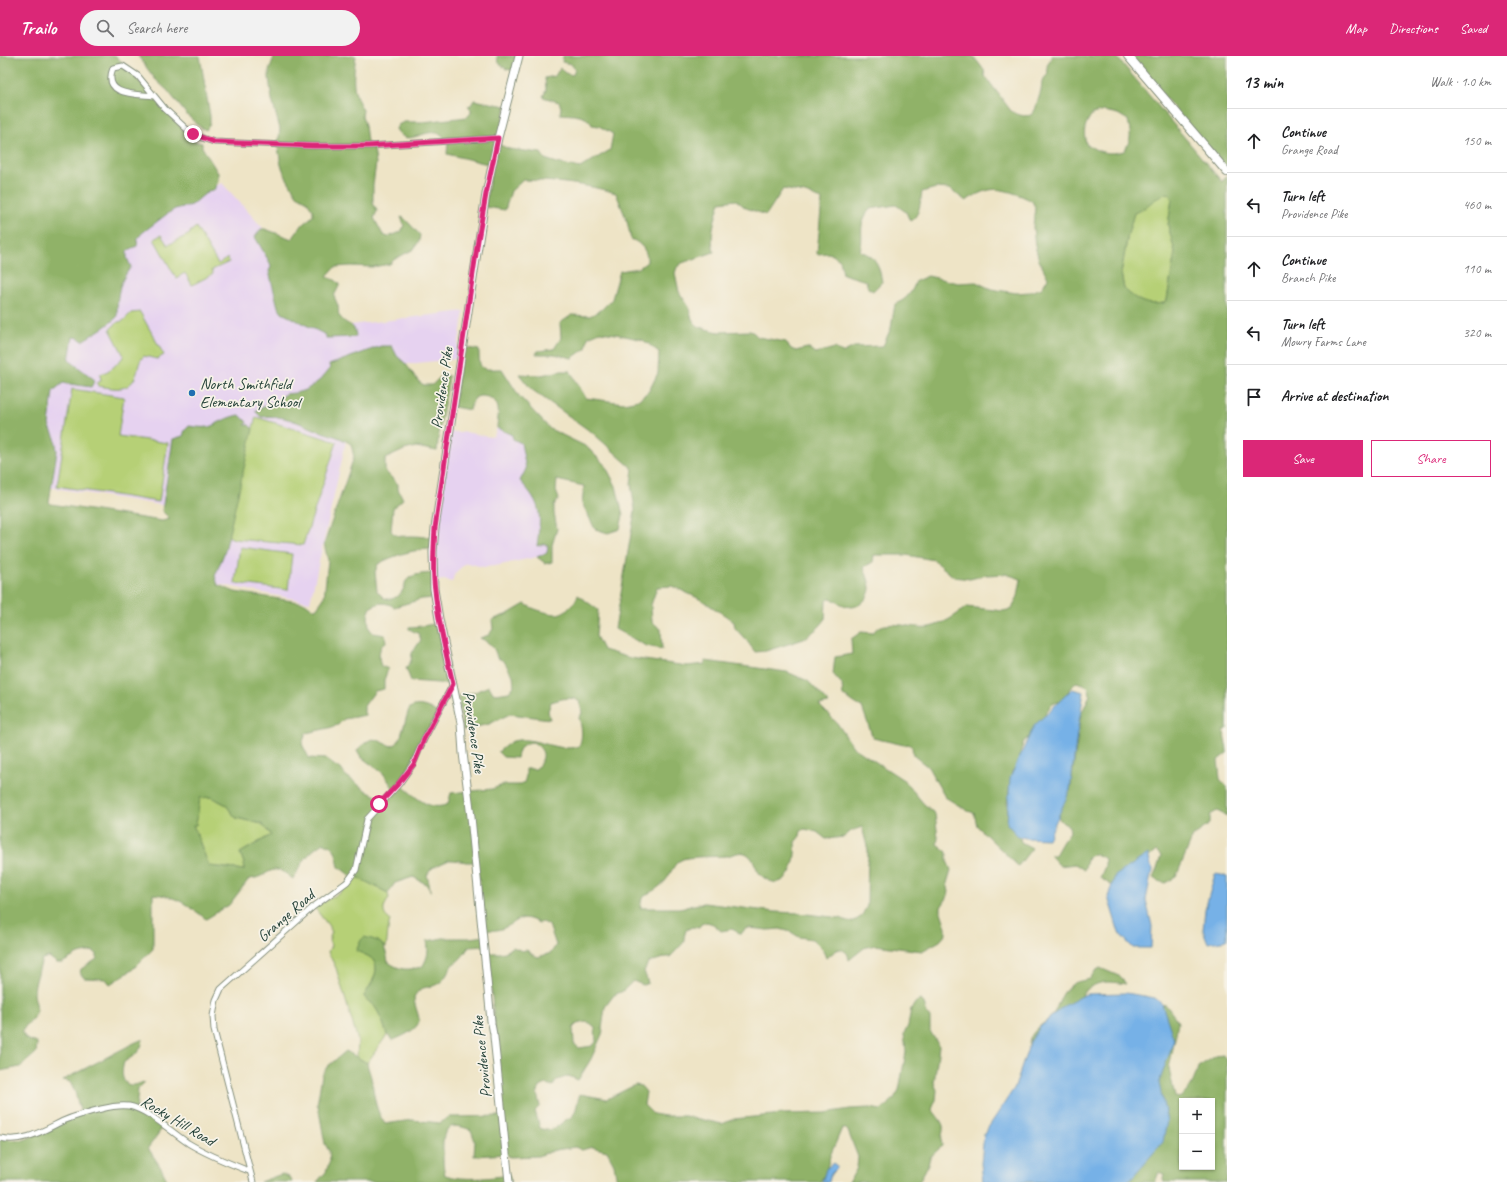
<!DOCTYPE html>
<html lang="en">
<head>
<meta charset="utf-8">
<style>
	:root { --surface:#fff; --page:#f2f2f2; --text:#202124; --muted:#757577; --line:#e0e0e0; --accent:#db2777 }
	body { margin:0; font-family:Caveat,sans-serif; background:var(--page); color:var(--text) }
	.controls { position:absolute; right:12px; bottom:12px; display:grid; overflow:hidden; border-radius:0px; box-shadow:0 1px 3px #0004 }
	.controls button { width:36px; height:36px; display:grid; place-items:center; padding:0; border:0; border-bottom:1px solid var(--line); background:var(--surface); color:var(--text); font:20px sans-serif }
	.stop { position:absolute; width:12px; height:12px; margin:-9px; border:3px solid #db2777; border-radius:50%; background:#fff }
	.stop.end { background:#db2777; border-color:#fff; box-shadow:0 1px 4px #0008 }
	.list { margin:0; padding:0; list-style:none }
	h2 { display:flex; justify-content:space-between; align-items:center; height:52px; margin:0; padding:0 16px; font-size:17px }
	h2 small { font-size:13px; font-weight:400; color:var(--muted) }
	.list li { display:grid; grid-template-columns:26px 1fr auto; gap:12px; align-items:center; box-sizing:border-box; height:64px; padding:0 16px; border-top:1px solid var(--line) }
	.list b { display:block; font-size:15px; white-space:nowrap }
	.list p { margin:0; font-size:13px; white-space:nowrap; color:var(--muted) }
	.list em { font-size:13px; font-style:normal; color:var(--muted) }
	.actions { display:flex; gap:8px; padding:12px 16px }
	.actions a { flex:1; padding:9px 0; border:1px solid var(--accent); border-radius:0px; text-align:center; font-size:14px; color:var(--accent) }
	.actions .main { background:var(--accent); color:#fff }
	.icon { flex:none; width:22px; height:22px; fill:none; stroke:currentColor; stroke-width:2; stroke-linecap:round; stroke-linejoin:round }
	.map { position:relative; flex:none; width:1227px; height:1126px; overflow:hidden }
	header { display:flex; align-items:center; gap:24px; box-sizing:border-box; height:56px; padding:0 20px; background:var(--accent); color:#fff }
	header strong { font-size:19px }
	nav { display:flex; gap:22px; margin-inline-start:auto; font-size:14px }
	.search { width:280px; height:36px; background:var(--page); display:flex; align-items:center; gap:10px; box-sizing:border-box; padding:0 14px; border-radius:22px; color:var(--muted); font-size:15px }
	main { display:flex }
	aside { flex:1; background:var(--surface) }
	.map>svg:first-child { display:block }
	.built { fill:#e6d2f0 }
	.green { fill:#b6d076; stroke:#6a8655 }
	.forest { fill:#90b267; stroke:#58784e; fill-rule:evenodd }
	.water { fill:#76b1e7; stroke:#4a778e }
	.lines { fill:none; stroke-linecap:round; stroke-linejoin:round }
	.minor-casing { stroke:#86907d; stroke-width:7 }
	.tertiary-casing { stroke:#86907d; stroke-width:8 }
	.secondary-casing { stroke:#86907d; stroke-width:9 }
	.primary-casing { stroke:#86907d; stroke-width:10 }
	.minor { stroke:#fff; stroke-width:5 }
	.tertiary { stroke:#fff; stroke-width:6 }
	.secondary { stroke:#fff; stroke-width:7 }
	.primary { stroke:#fff; stroke-width:8 }
	.route { stroke:#db2777; stroke-width:5 }
	.poi-dot { fill:#1f6fb2; stroke:#f7f3e8; stroke-width:1.5 }
	.labels { text-anchor:middle; dominant-baseline:central; stroke-width:3.5; stroke-linejoin:round; paint-order:stroke }
	.poi-label { font-size:16px; fill:#1f3d34; stroke:#f7f3e8; text-anchor:start }
	.street-label { font-size:16px; fill:#1f3d34; stroke:#f7f3e8 }
</style>
</head>
<body>
<header>
<strong>Trailo</strong>
<div class="search"><svg class="icon" aria-label="search" viewBox="0 0 24 24"><circle cx="10" cy="10" r="6"/><path d="M15 15l6 6"/></svg>Search here</div>
<nav><a>Map</a><a>Directions</a><a>Saved</a></nav>
</header>
<main>
<div class="map">
<svg width="1227" height="1126" viewBox="0 0 1227 1126">
	<rect width="100%" height="100%" fill="#f7f3e8"/>
	<filter id="ink" filterUnits="userSpaceOnUse"><feTurbulence type="fractalNoise" baseFrequency=".025" numOctaves="2"/><feDisplacementMap in="SourceGraphic" scale="8" xChannelSelector="R" yChannelSelector="G"/><feConvolveMatrix kernelMatrix="1 2 1 2 8 2 1 2 1" color-interpolation-filters="sRGB"/></filter>
	<filter id="wash" filterUnits="userSpaceOnUse"><feTurbulence type="fractalNoise" baseFrequency=".012" numOctaves="4" result="noise"/><feDisplacementMap in="SourceGraphic" scale="16" xChannelSelector="R" yChannelSelector="G"/><feGaussianBlur stdDeviation="0.9" result="paint"/><feColorMatrix in="noise" values="0 0 0 0 0 0 0 0 0 0 0 0 0 0 0 0 0 1.4 0 .05"/><feComposite in="paint" operator="in"/></filter>
	<g filter="url(#wash)">
		<rect width="100%" height="100%" fill="#eee4c6"/>
		<g class="built">
			<polygon points="222,127 310,224 334,271 464,255 456,303 347,314 345,390 310,546 213,527 211,457 41,430 49,300 132,171"/>
			<polygon points="497,372 512,379 513,383 521,387 526,413 520,425 533,438 540,457 537,490 544,488 548,490 547,497 537,501 495,510 484,511 466,507 456,516 452,526 444,524 435,525 434,491 450,376 465,376 490,381 494,380"/>
		</g>
		<g class="green">
			<path d="M1168,137l4,6 -4,26 7,27 -8,48 -3,3c-19,3 -26,-1 -40,-14l-3,-16 7,-39 6,-22 26,-17z"/>
			<polygon points="196,171 218,208 228,202 229,206 212,214 213,218 192,229 185,217 176,222 154,183 161,179 168,189 190,178 190,176"/>
			<path d="M140,256l24,43 -7,4 -13,-3c-4,4 -5,7 -6,13 -6,24 -20,20 -40,17l-1,-3 4,-2 -1,-7c11,-3 17,-10 24,-18l-14,-27 8,-7 5,-1 8,-8z"/>
			<polygon points="72,333 124,341 118,380 168,387 159,446 57,430"/>
			<polygon points="256,361 337,386 303,489 234,483 228,480 224,473"/>
			<polygon points="240,491 292,498 288,534 235,527"/>
			<polygon points="211,741 225,748 236,762 262,768 271,779 240,797 244,807 244,814 209,810 193,769 196,768 200,742"/>
			<path d="M353,819l35,18 1,6c-6,7 -8,15 1,21 -3,9 -2,18 -4,28l-9,-8 -21,10c5,3 11,5 15,8 12,10 -1,28 -7,38 3,6 8,7 11,11 6,9 9,18 12,28l-20,28 -10,-6 1,-16 -22,-73 -8,-16 3,-6 -2,-6 3,-8 -4,-7 -14,-18 26,-14z"/>
		</g>
		<g class="forest">
			<path d="M0,0h116l73,80 7,6 6,1v4l16,26v7l-4,10 -6,1 -16,14 -17,4 -8,5 -25,19 -4,5 -1,8 -10,5v7l4,9c-13,16 -14,30 -14,50 -8,8 -24,17 -35,24l-3,-3 -6,-1 -4,23 26,20 -4,7 -28,-4 -10,8 -4,34 6,13 2,13 -8,51 2,2 111,17 8,-2 -8,-8 11,-72 10,-3 2,-6 4,-4c7,1 13,2 20,1 10,-4 20,-11 31,-12l7,7 -2,3h4l4,4 -28,122 -10,25 3,9 17,7 70,11 8,6h3l8,-11 4,-38 -4,-16 30,-87 -3,-13c-11,-7 -20,-9 -32,-13 -20,-8 -36,-17 -58,-14l-6,-6 25,-12 5,-5 10,-1 11,-3 14,-10 10,-12 -1,-3 52,-19h11l5,10 8,7 14,19 5,3h8l10,-10 7,1c-3,25 -10,49 -12,75l-21,-4 -12,3 -19,9v12l13,13v5l5,10 -10,9 -2,23c6,7 12,5 20,5 7,0 15,1 23,2l-1,11c-18,0 -39,6 -55,15l-3,8 2,19c2,2 5,5 7,7 8,4 18,-3 20,-11 2,-3 0,-3 2,-6 6,-8 19,-7 27,-8l2,25 -13,1 -28,8c-7,-5 -15,-5 -23,0l-3,8 1,13 4,5 12,2 1,7c-8,4 -8,16 -5,24l7,3 -4,11v9l-9,2 -11,15v7l2,2 -22,4 -6,6 -9,3 -23,5 -4,11 7,14 17,1 9,7 6,3 4,6 23,17 16,8 10,-11 -11,-16 -22,-16 -4,-7c16,-14 14,-13 34,-4l5,-2 4,-5 9,-30c7,-7 21,-2 28,4l-37,71c14,11 29,29 48,20l3,-11 41,-4 11,-4h17l4,-2 2,-7v-7h10c10,-12 10,-18 -3,-27 -11,1 -14,5 -16,16l-14,-1 -5,-5c4,-3 10,-9 15,-11 22,-6 45,13 66,5 4,-8 3,-19 0,-28l3,-5 -2,-11c-9,-7 -18,-3 -29,0l-3,9 2,8 -40,-5 -21,10 -26,6 -5,-34 17,-4 14,-6 4,7 3,1 13,-2 5,-6 -1,-11c-7,-7 -5,-14 -16,-17 -2,-11 -7,-15 -17,-20l9,-3 4,-6 -1,-9 16,-6 17,-10c7,5 21,9 30,10 9,1 21,-11 23,-19l20,15 -2,26 7,14 27,8 57,8 18,-2v-3l82,11 21,9 21,22 -10,2 18,18 16,24 52,34 18,22 12,11 3,24 -1,6 10,8v9l4,9 -4,13 2,9 -2,6 -6,9v5l5,15v7l-6,7 -18,10 -47,-6 -11,3 -15,12c-1,-8 -3,-9 -11,-11l-12,9 -3,-8 -11,-11 -13,-2 -8,-5 -11,-3 -12,1 -19,-2 -4,1 -4,5 -9,-5 -11,2 -8,-7 -6,-2 -6,2 -2,4 -7,-1 -6,3 -2,7 1,4 -15,16h-4l-18,6 -4,8 4,12 -5,2 -10,-4 -10,10 -9,4 -9,12 -3,22 1,3 -12,27 -13,21 -9,-4 -12,4 -4,6 -7,-2 -6,3 -3,7 3,12 -5,5 5,17c16,7 19,-7 32,-11 5,-7 5,-15 8,-23l27,5 28,-14 6,1 5,6 -2,13 9,9 12,2h20l37,8 12,-5 48,-5 43,-1 25,-4 20,-1 11,2 12,-10 6,-10 7,-38 -2,-18 4,-8 3,-17 5,-7 5,-2 3,3 3,11 3,4v13l9,15 -5,37 3,7 -1,10 -4,9c3,5 10,12 11,17 1,7 -3,10 -1,20l-12,11 -2,8 -9,17h-70l8,-14 1,-11 -10,-26 -2,-2 -4,-1 -12,28 -4,16 -6,10h-203l-3,-18 -7,-13 -15,-4 -10,3 -7,-3 -20,3 -17,6 -29,1 -2,-3 -33,2 1,-15 -4,-11c-25,-10 -29,0 -28,23 0,7 0,14 2,22 17,6 46,3 64,0l2,7h-57l-4,-2 -4,2h-129l9,-10 4,-12 -1,-9 -4,-7 -7,-39h-1l5,-30 5,-8 19,-16 21,12c1,6 4,12 5,19 3,17 3,27 13,42l27,-4 28,3 9,-6 54,-1 -15,-163h15l10,-6 9,4 4,-1 4,2 1,2 7,3 13,-4 5,-8 -7,-20 -6,-3 -4,1c-21,-11 -20,0 -38,6 -4,2 -11,1 -16,1l-8,-68h-10l-14,-2h-4l-17,8 -5,7 4,17 -5,-8 -13,-7 -18,6 -7,10 -35,-18 -2,1 -12,-9c-3,-12 -2,-21 -16,-24 -16,10 -21,20 -30,36 -23,-20 -23,-1 -44,0l-20,26 -23,14c-18,-14 -29,-23 -53,-25v55l-21,21 -22,14 -4,-5 -22,-1 -4,-5 1,-4 16,-10v-5l-4,-3 -15,3 -16,9h-5l-8,-6 -7,2c-2,9 -8,25 -8,34 0,6 4,12 2,19 -2,8 -11,12 -14,20l4,7 11,4 -1,10 -16,14 -20,4zM211,741l14,7 11,14 26,6 9,11 -31,18 4,10v7l-35,-4 -16,-41h3l4,-27zM862,771l6,23 -1,56 -6,11 -7,4 -4,1 -10,-4 -42,-5 -23,-1 -71,-9 -25,5h-39l2,-10c7,-5 19,-11 24,-18 6,-8 7,-17 17,-21 9,-3 32,-2 43,-3 7,-1 14,-6 21,-2 8,5 8,14 13,20 4,5 14,10 19,8 15,-5 17,-27 16,-40l5,-6 1,-5 4,-2 12,3 9,7 18,-2 7,-6zM585,966l5,1 5,4 1,15 -4,4 -13,2 -5,-4 -1,-16 4,-4z"/>
			<polygon points="138,0 200,0 210,60 210,68 206,74 200,71 187,59 168,35 155,23"/>
			<path d="M273,0h83c-3,22 -5,34 7,54l-1,6 3,9 2,17 7,7 2,14 -3,22v18l4,8 -3,7 9,17 5,2 13,-5 3,-7 -3,-8 3,1 16,17 -1,6 -5,8 -19,10 -5,5 -18,3 -21,-1 -16,1 -8,9v1l8,3 5,4 -6,12c1,3 3,7 4,10 1,4 -1,8 3,12 7,9 14,4 15,19l-30,1v-3l-44,-22 -4,-6 -9,-36 2,-4 -1,-4 -15,-26 6,-8h4l27,10 11,-15 10,-8v-6l-7,-10 -9,-5 -11,-18 -5,-12 -3,-18 2,-18 -8,-29 -3,-22v-7l5,-14z"/>
			<polygon points="497,0 519,0 515,15 506,13 498,6"/>
			<path d="M563,0h410l11,14 1,6 26,35c7,4 13,6 20,4l4,-5 6,-19 1,-10 6,-7 -1,-8 5,-10h64l106,126 5,-8v555l-3,2c0,8 3,14 3,22l-9,7 2,19 7,8v29l-10,-5 -7,4v9l-17,12 -17,41 -11,6 -7,-2 -5,-3 4,-9 4,-13 -5,-5 -40,35 -5,-1 -11,-7 5,-12v-7l-4,-3 -7,-2 -6,3 -4,13 -9,-6 -15,2 -10,-11h5l8,-14 7,-9 -1,-6 -6,-3 -3,-3 -9,-21 3,-8h16l11,-77 9,-19 -1,-6 -4,-4 -8,-3 -7,6 -4,11 -14,5 -6,8 -11,21 -11,8 -4,12 6,3 -3,15 -9,-2 -2,2 -5,32 1,16 9,9 4,14 11,6 -14,18 -41,-40 -3,-13 -6,-2 -23,-14 -17,-30 -15,-12 -1,-9 -4,-2 -4,1 -31,-7 -11,-31c-8,-3 -10,-7 -19,-11l-1,-12 -9,-10 2,-17 17,-3 -1,-15 10,-7 12,1c10,-17 40,-3 57,-6 13,-3 26,-11 36,-20l37,4 9,-2 6,-13 3,-17 -15,-5 -20,1 -16,4 -16,-2 -20,-17 -28,-5h-32l-1,7 -9,5c2,7 6,15 6,22 -1,9 -10,18 -19,18 -7,-1 -14,-5 -20,-9l-5,3 -1,19 -6,7 -15,12 -38,12 -11,1 -8,-11 -12,-13 -1,-6 -8,-6 -26,-17 -28,-13 -15,1 -6,18 1,17 9,7 1,20 -16,-3 -31,-17 20,-119 -4,-26 2,-15 -39,-35 -63,-45 -12,-15 22,1 20,-4h9l16,27 38,5 14,-3 11,-9 9,-18 1,-21 -16,-12 -27,-6 -16,-2 -12,5 -2,11 -14,10 -18,-4h-18l2,-3 16,-2 7,-11 -1,-15 12,-8 18,1 11,-6 11,-11 8,-28 19,-3 8,-6c1,-11 -6,-19 -16,-23l-4,-18 -11,-28c-30,-9 -62,-12 -93,-13l-12,11 -6,19 -20,-3 7,-42 -45,-11 1,-12 -7,-8c-4,-1 -9,-2 -13,-1 -14,3 -23,11 -32,-4l2,-4 6,-3h19l44,-5 4,-4v-4l-3,-3 3,-1 3,-5 32,6 -8,38 11,5 32,4 4,6 12,4 23,5 30,-18 3,-16 -14,-8 -7,-1c-4,-11 -22,-10 -32,-11l1,-7 -2,-5 -16,-5 3,-7 -1,-12 10,-2 5,-8 5,5 8,2 2,-6 -4,-5 -9,-2zM1104,55l14,3 10,6c3,15 4,18 -4,31 -16,4 -24,2 -38,-7 -3,-14 -2,-18 6,-30zM936,132l14,1 16,12c7,-5 14,-9 23,-11 12,-3 32,5 43,11l3,6 -2,20 2,19 4,14 9,18 -6,10 -12,4 -14,1 -25,-4 -15,-7 -18,1 -30,-7 -12,5c-4,12 -10,19 -21,23l-4,24 -8,18 -29,1 -12,6 -7,-5 -19,5 -9,-5 -11,3 -5,-2 -5,-7 -28,-5 -4,-4 -4,-2 -31,1 -14,-3 -9,-4 -4,-6 -3,-12 -10,-15 -4,-19 2,-6 5,-4 32,-11c-5,-19 1,-31 6,-50l16,-2 10,8 20,7 17,-26 22,4 17,6 -5,55 12,-1 11,7 3,14 23,7 2,7 5,3 9,-9c-3,-16 -5,-25 -22,-31 5,-18 -4,-24 10,-42l26,-4 10,7 4,9c10,-5 10,-18 12,-29zM1168,137l4,6 -4,26 7,27 -8,48 -3,3c-19,3 -26,-2 -40,-14l-3,-16 7,-39 6,-21c11,-2 19,-16 34,-20z"/>
			<polygon points="1133,0 1227,0 1227,117 1132,1"/>
			<path d="M462,291l17,3c0,22 2,19 23,19l17,27 31,33 37,18 18,18 11,21 7,29 -3,14 -12,4 -13,-4 -13,-26 2,-17 -27,-6 -1,11 3,8 -5,6v8l3,16 -5,16v17l-8,2 1,-1 -8,-6 10,-4 1,-7 -4,-2 -7,2c4,-31 6,-41 -17,-65l6,-12 -5,-26 -8,-4 -1,-4 -15,-7c0,-7 3,-16 0,-23 -2,-7 -16,-12 -22,-7 -3,3 -4,8 -5,12l-16,-3z"/>
			<polygon points="438,567 452,628 411,625 406,612 411,605 412,597 421,584 419,578 409,573 409,571 423,570"/>
			<path d="M485,880l1,10 -17,1c-3,4 -6,9 -9,12 -3,3 -6,4 -8,6 -4,6 -6,14 -13,18 -10,7 -17,0 -25,14 0,8 4,15 5,22 1,10 -18,18 -26,21l-6,-5c-3,-10 -6,-19 -12,-28 -3,-4 -8,-5 -11,-11 6,-10 19,-28 7,-38 -4,-3 -10,-5 -15,-7l5,-11 3,-3c18,4 21,7 24,25 13,9 19,8 34,5 6,-9 7,-16 5,-26l16,-3h26z"/>
			<path d="M1100,912l21,9 5,7c-20,-3 -26,-4 -43,8l-1,7 74,4 10,2 11,15 1,3 -9,45 6,29 4,1c11,-6 16,-19 19,-31l18,-11 7,-1 4,7v120h-64l2,-8 -6,-2 -4,10h-166l47,-119c-2,-5 -8,-14 -7,-20 2,-15 19,-20 25,-30 5,-10 7,-20 16,-27 6,-5 12,-5 20,-7l5,-8zM1182,1045h30v66h-30z"/>
			<path d="M143,983c-1,12 -9,17 -19,23 -5,17 1,29 19,20l1,1 -6,6 -2,21 11,5 16,12 -15,21 13,20 7,14h-168v-43l24,1 57,-26 -6,-22 -5,-10 -7,-2 71,-37z"/>
			<polygon points="282,1118 291,1122 292,1126 260,1126"/>
		</g>
		<g class="water">
			<polygon points="1072,633 1084,636 1077,677 1070,734 1048,783 1026,782 1018,780 1007,768 1010,722 1034,670"/>
			<polygon points="1148,798 1152,814 1146,844 1152,870 1151,892 1133,892 1119,877 1108,841 1115,820"/>
			<polygon points="1215,818 1227,820 1227,884 1208,887 1203,874 1205,854"/>
			<polygon points="1126,937 1155,942 1162,948 1174,984 1159,1027 1167,1065 1163,1086 1128,1126 983,1126 981,1107 984,1078 1015,1031 1030,986 1040,971 1062,951 1086,938"/>
			<polygon points="833,1107 838,1111 831,1118 829,1126 822,1126 826,1113"/>
		</g>
	</g>
	<g filter="url(#ink)">
		<g class="lines">
			<g class="minor-casing">
				<g id="minor">
					<path d="M154,40c-19,-2 -52,0 -41,-28l10,-2 15,10 27,33 28,26 21,7 98,4h57l129,-8"/>
					<path d="M0,1082c24,5 42,-7 63,-17 12,-5 26,-9 38,-12 8,-2 19,-4 28,-3 20,4 42,26 59,37 20,12 40,20 61,28"/>
					<polyline points="253,1126 214,974 213,960 216,944 221,933 313,851 347,826 356,814 367,763 399,728 413,708 424,683 453,628"/>
				</g>
			</g>
			<g class="tertiary-casing">
				<polyline id="tertiary" points="491,965 494,981"/>
			</g>
			<g class="secondary-casing">
				<g id="secondary">
					<polyline points="491,965 471,761 463,697 461,667 439,563 434,533 433,496 435,472 486,138 498,82 519,0"/>
					<polyline points="494,981 509,1126"/>
				</g>
			</g>
			<g class="primary-casing">
				<polyline id="primary" points="1128,0 1227,116"/>
			</g>
			<use href="#minor" class="minor"/>
			<use href="#tertiary" class="tertiary"/>
			<use href="#secondary" class="secondary"/>
			<use href="#primary" class="primary"/>
		</g>
	</g>
	<g class="lines" filter="url(#ink)">
		<path class="route" d="M193,78l21,8 98,4h56l130,-8 -12,56 -8,46 -43,288c-1,21 -3,42 0,62 3,32 11,63 18,94l-29,55 -10,25 -16,20 -19,20"/>
	</g>
	<circle class="poi-dot" cx="192" cy="337" r="4"/>
	<g class="labels">
		<g class="poi-label">
			<text x="200" y="328">North Smithfield<tspan x="200" dy="18">Elementary School</tspan></text>
		</g>
		<g class="street-label">
			<text transform="translate(442 332) rotate(-82)">Providence Pike</text>
			<text transform="translate(474 676) rotate(82)">Providence Pike</text>
			<text transform="translate(286 860) rotate(-41)">Grange Road</text>
			<text transform="translate(482 1001) rotate(-96)">Providence Pike</text>
			<text transform="translate(178 1065) rotate(31)">Rocky Hill Road</text>
		</g>
	</g>
</svg>
<div class="controls">
<button>+</button>
<button>−</button>
</div>
<div class="stop" style="left:379px;top:748px"></div>
<div class="stop end" style="left:193px;top:78px"></div>
</div>
<aside>
<h2>13 min<small>Walk · 1.0 km</small></h2>
<ul class="list">
<li><svg class="icon" aria-label="ahead" viewBox="0 0 24 24"><path d="M12 20V5M6 11l6-6 6 6"/></svg><div><b>Continue</b><p>Grange Road</p></div><em>150 m</em></li>
<li><svg class="icon" aria-label="left" viewBox="0 0 24 24"><path d="M17 20v-9H6M10 6l-5 5 5 5"/></svg><div><b>Turn left</b><p>Providence Pike</p></div><em>460 m</em></li>
<li><svg class="icon" aria-label="ahead" viewBox="0 0 24 24"><path d="M12 20V5M6 11l6-6 6 6"/></svg><div><b>Continue</b><p>Branch Pike</p></div><em>110 m</em></li>
<li><svg class="icon" aria-label="left" viewBox="0 0 24 24"><path d="M17 20v-9H6M10 6l-5 5 5 5"/></svg><div><b>Turn left</b><p>Mowry Farms Lane</p></div><em>320 m</em></li>
<li><svg class="icon" aria-label="arrive" viewBox="0 0 24 24"><path d="M6 21V4h12l-3 4 3 4H6"/></svg><div><b>Arrive at destination</b></div></li>
</ul>
<div class="actions"><a class="main">Save</a><a>Share</a></div>
</aside>
</main>
</body>
</html>
